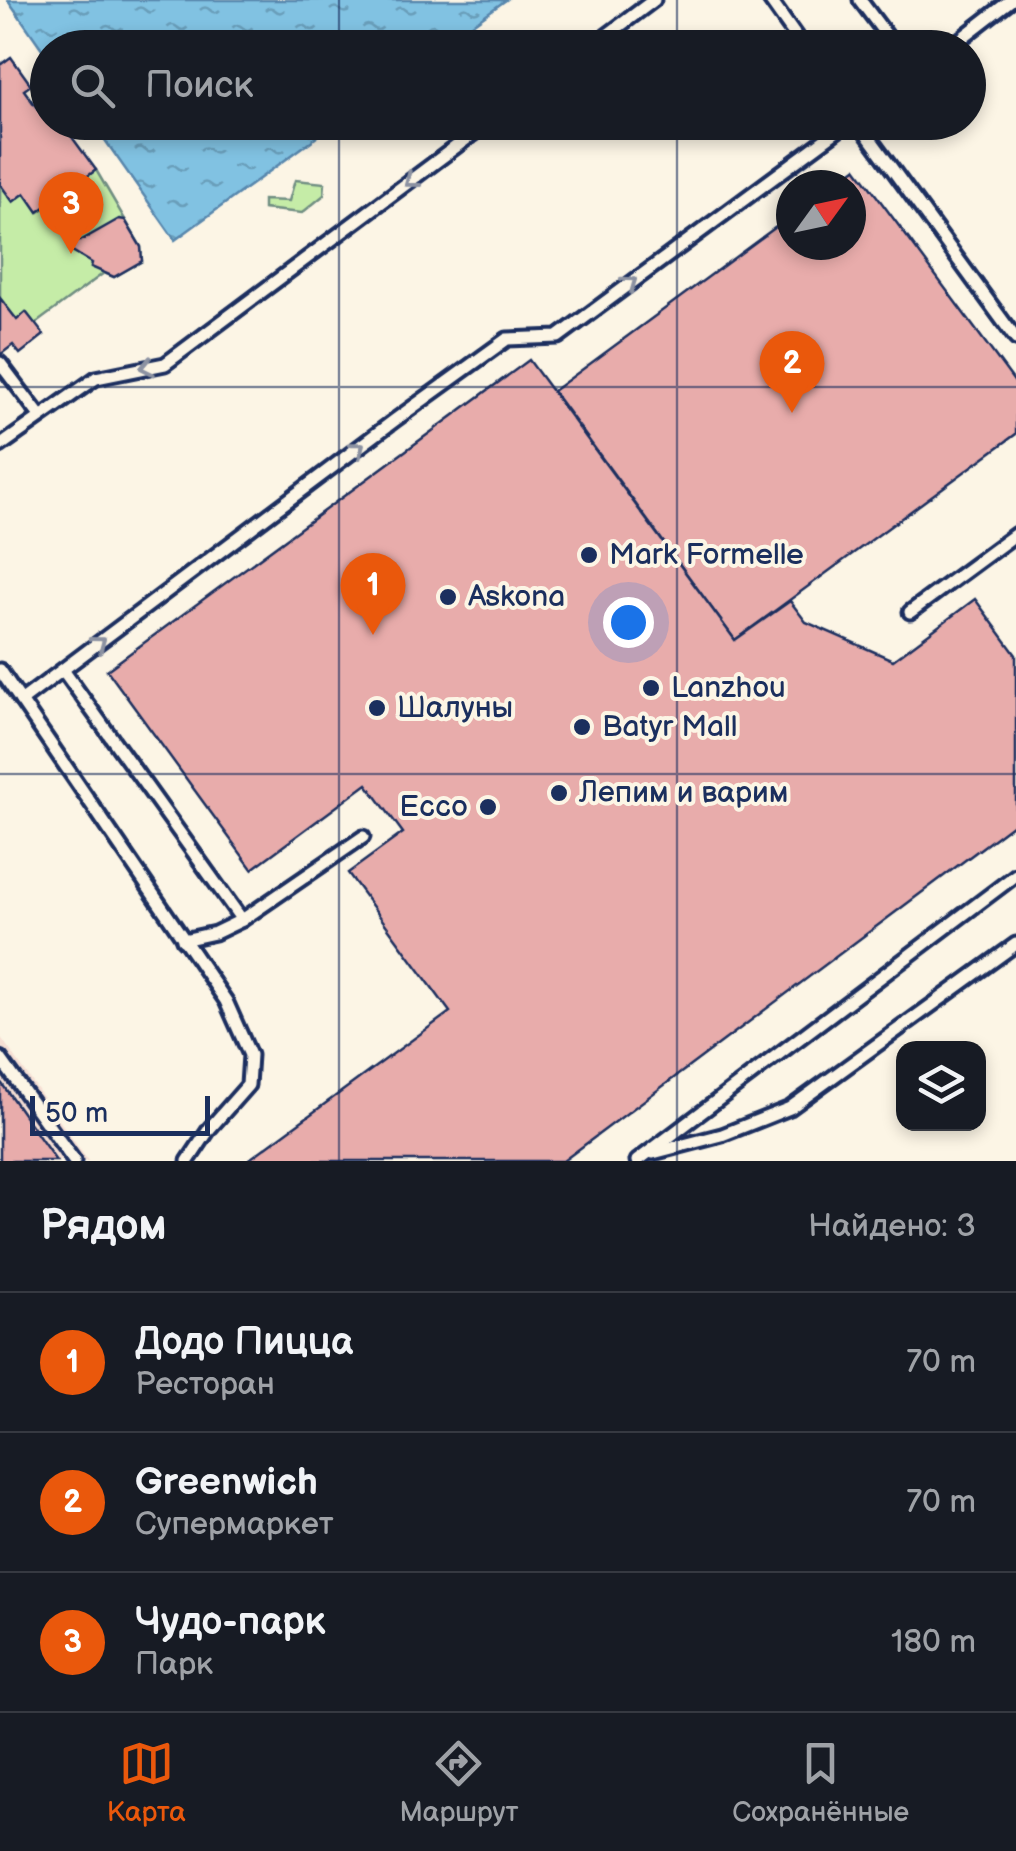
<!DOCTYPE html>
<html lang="ru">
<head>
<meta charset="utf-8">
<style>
	:root { --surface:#171b24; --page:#20242c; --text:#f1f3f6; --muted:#9ea1a6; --line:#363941; --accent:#ea580c }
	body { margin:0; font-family:"Balsamiq Sans",sans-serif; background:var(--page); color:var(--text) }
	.controls { position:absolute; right:30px; bottom:30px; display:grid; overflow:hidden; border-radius:20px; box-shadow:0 5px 15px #0003 }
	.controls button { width:90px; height:90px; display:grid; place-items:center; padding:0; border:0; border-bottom:2px solid var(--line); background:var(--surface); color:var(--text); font:50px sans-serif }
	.compass { position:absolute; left:776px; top:170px; width:90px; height:90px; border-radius:50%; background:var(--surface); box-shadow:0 5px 15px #0003; rotate:57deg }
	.scale { position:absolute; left:30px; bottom:25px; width:180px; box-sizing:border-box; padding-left:10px; border:5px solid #1b2f5e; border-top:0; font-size:28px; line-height:35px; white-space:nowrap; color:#1b2f5e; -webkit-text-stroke:8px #fcf5e5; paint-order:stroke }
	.you { position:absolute; left:628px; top:622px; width:35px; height:35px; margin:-25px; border:8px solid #fff; border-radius:50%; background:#1a73e8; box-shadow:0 0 0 15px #1a73e833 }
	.badge { display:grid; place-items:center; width:65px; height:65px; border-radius:50%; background:var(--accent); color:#fff; font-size:32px; font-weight:700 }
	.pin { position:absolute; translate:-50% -82px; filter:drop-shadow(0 2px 5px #0008) }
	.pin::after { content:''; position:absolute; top:52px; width:35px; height:30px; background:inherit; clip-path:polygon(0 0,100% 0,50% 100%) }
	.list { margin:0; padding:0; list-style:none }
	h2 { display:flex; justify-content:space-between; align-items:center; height:130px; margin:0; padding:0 40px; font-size:42px }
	h2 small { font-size:32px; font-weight:400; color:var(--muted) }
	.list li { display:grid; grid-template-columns:65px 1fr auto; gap:30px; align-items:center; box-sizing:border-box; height:140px; padding:0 40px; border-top:2px solid var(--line) }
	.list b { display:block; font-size:38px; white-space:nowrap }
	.list p { margin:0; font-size:32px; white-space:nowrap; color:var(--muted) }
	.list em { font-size:32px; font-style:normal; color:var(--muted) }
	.icon { flex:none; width:55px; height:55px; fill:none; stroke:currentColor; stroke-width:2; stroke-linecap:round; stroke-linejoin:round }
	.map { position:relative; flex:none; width:1016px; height:1161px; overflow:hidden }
	.search { position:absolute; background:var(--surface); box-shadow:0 5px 15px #0003; left:30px; right:30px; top:30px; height:110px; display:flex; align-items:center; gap:25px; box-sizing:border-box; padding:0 35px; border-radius:55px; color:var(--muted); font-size:38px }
	.sheet { height:550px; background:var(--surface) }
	nav { display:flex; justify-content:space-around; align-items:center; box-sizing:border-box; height:140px; border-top:2px solid var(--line); background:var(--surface); font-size:28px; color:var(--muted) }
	nav a { display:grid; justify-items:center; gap:5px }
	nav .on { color:var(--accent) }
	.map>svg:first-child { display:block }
	.built { fill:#f6dfd4 }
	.grass { fill:url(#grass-tufts); stroke:#708e82; stroke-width:2.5 }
	.park { fill:#c5eca7; stroke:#708e82; stroke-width:2.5 }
	.water { fill:url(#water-ripples); stroke:#5887ad; stroke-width:2.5 }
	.building { fill:#e8acab; stroke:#1b2f5e; stroke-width:2.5 }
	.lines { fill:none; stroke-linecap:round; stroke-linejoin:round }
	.service-casing { stroke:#1b2f5e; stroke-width:19 }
	.service { stroke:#fcf5e5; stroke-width:11 }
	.oneway { stroke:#8c92a2 }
	.grid { fill:none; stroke:#1b2f5e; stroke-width:2.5; stroke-opacity:0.55 }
	.poi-dot { fill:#1b2f5e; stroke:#fcf5e5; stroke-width:4 }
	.labels { text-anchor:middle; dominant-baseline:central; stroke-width:8; stroke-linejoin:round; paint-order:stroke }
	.poi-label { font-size:30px; fill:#1b2f5e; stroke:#fcf5e5; text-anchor:start }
</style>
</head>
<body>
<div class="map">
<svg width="1016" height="1161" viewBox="0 0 1016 1161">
	<defs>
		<pattern id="grass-tufts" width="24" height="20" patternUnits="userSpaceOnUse" patternTransform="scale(2.5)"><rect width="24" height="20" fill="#c5eca7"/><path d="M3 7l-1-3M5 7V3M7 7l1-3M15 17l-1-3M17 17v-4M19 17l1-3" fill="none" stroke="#a9cb92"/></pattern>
		<pattern id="water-ripples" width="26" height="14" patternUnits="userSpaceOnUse" patternTransform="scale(2.5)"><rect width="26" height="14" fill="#81c2e2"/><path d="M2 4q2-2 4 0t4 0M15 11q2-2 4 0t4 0" fill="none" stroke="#699eba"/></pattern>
	</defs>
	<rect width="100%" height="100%" fill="#fcf5e5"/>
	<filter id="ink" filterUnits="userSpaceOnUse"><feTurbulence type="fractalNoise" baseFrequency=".01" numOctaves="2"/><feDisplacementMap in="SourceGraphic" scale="20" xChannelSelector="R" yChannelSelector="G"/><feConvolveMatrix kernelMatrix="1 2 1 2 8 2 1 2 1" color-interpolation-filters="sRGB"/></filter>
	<g filter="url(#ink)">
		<polygon class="built" points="0,1036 88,1161 0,1161"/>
		<polygon class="grass" points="295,180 325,183 324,195 302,213 263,209 263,200 289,201"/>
		<polygon class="park" points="96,170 141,247 142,261 114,277 104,273 35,324 26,312 17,320 0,298 0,184 14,201 25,193 39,212"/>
		<g class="water">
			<polygon points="8,0 506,0 440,47 48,48 47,56"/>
			<polygon points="93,123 336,123 175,240"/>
		</g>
		<g class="building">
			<polygon points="11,57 31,85 24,90 47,122 61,122 96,170 38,212 25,193 13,202 0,184 0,65"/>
			<polygon points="856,168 1016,384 1016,434 735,640 553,391 791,216 791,245 851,245 851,185 833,185"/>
			<polygon points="119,219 125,220 141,247 142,261 114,277 91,267 92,263 69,249 75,238 80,241"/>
			<polygon points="0,298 17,320 26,312 44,335 20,354 13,345 0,355"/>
			<polygon points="529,360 735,640 790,601 806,622 893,660 975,599 1016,655 1016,822 563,1161 247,1161 450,1012 348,873 403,833 367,784 252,869 107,670"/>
			<polygon points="0,1081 56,1161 0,1161"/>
		</g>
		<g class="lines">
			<g class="service-casing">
				<g id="service">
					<polyline points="770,0 804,48"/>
					<polyline points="860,0 896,48"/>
					<polyline points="590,48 654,0"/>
					<polyline points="949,48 1011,0"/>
					<polyline points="858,122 1016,339"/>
					<polyline points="0,363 40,416"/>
					<polyline points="0,446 96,378 165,364 489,122"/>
					<polyline points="910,612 1016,534"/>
					<polyline points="0,670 226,1001 250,1055 248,1085 210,1128 188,1161"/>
					<polyline points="63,670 242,920"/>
					<polyline points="21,701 395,420 507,339 558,337 849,122"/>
					<polyline points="183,940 215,933 242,920 363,837"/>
					<polyline points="0,1058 74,1161"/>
					<polyline points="653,1153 722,1135 790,1108 1016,944"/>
					<polyline points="637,1161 1016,875"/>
				</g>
			</g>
			<use href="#service" class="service"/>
		</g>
		<defs><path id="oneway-chevron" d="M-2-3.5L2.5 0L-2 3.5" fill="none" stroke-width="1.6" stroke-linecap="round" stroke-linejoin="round" transform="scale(2.5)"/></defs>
		<g class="oneway">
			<use href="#oneway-chevron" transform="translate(411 181) rotate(143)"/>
			<use href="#oneway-chevron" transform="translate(630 283) rotate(-36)"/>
			<use href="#oneway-chevron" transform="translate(147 367) rotate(168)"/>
			<use href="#oneway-chevron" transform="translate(358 448) rotate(-38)"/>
			<use href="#oneway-chevron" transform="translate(99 643) rotate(-37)"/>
		</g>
	</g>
	<path class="grid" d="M339,0v48M677,0v48M339,122v1039M677,122v1039M0,387h1016M0,774h1016"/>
	<g class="poi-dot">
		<circle cx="589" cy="555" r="10"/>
		<circle cx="448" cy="597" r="10"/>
		<circle cx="651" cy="688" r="10"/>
		<circle cx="377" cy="708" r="10"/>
		<circle cx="582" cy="727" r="10"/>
		<circle cx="559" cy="793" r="10"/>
		<circle cx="488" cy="807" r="10"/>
	</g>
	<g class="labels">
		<g class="poi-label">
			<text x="609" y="555">Mark Formelle</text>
			<text x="468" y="597">Askona</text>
			<text x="671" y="688">Lanzhou</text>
			<text x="397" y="708">Шалуны</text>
			<text x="602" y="727">Batyr Mall</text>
			<text x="579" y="793">Лепим и варим</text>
			<text x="468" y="807" text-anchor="end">Ecco</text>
		</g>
	</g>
</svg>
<div class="controls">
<button><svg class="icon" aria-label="layers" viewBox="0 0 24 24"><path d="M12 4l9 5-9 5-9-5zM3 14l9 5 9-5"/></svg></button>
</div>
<svg class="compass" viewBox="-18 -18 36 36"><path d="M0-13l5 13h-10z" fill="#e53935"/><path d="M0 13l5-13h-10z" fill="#9ea1a6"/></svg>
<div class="scale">50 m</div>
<div class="you"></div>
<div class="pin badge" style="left:373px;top:635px">1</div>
<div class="pin badge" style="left:792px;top:413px">2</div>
<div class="pin badge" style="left:71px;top:254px">3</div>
<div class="search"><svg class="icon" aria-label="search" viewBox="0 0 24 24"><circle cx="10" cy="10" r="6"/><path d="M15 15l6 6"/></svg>Поиск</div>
</div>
<section class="sheet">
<h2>Рядом<small>Найдено: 3</small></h2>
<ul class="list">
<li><span class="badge">1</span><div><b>Додо Пицца</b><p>Ресторан</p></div><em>70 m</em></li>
<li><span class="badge">2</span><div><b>Greenwich</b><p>Супермаркет</p></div><em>70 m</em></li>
<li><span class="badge">3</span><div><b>Чудо-парк</b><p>Парк</p></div><em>180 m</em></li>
</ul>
</section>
<nav>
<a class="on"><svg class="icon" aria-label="map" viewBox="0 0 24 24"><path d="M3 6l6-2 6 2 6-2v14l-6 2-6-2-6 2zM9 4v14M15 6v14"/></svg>Карта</a>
<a><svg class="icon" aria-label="directions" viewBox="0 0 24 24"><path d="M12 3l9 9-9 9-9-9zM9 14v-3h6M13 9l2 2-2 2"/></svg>Маршрут</a>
<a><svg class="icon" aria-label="saved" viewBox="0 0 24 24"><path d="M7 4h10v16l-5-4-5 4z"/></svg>Сохранённые</a>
</nav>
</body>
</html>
